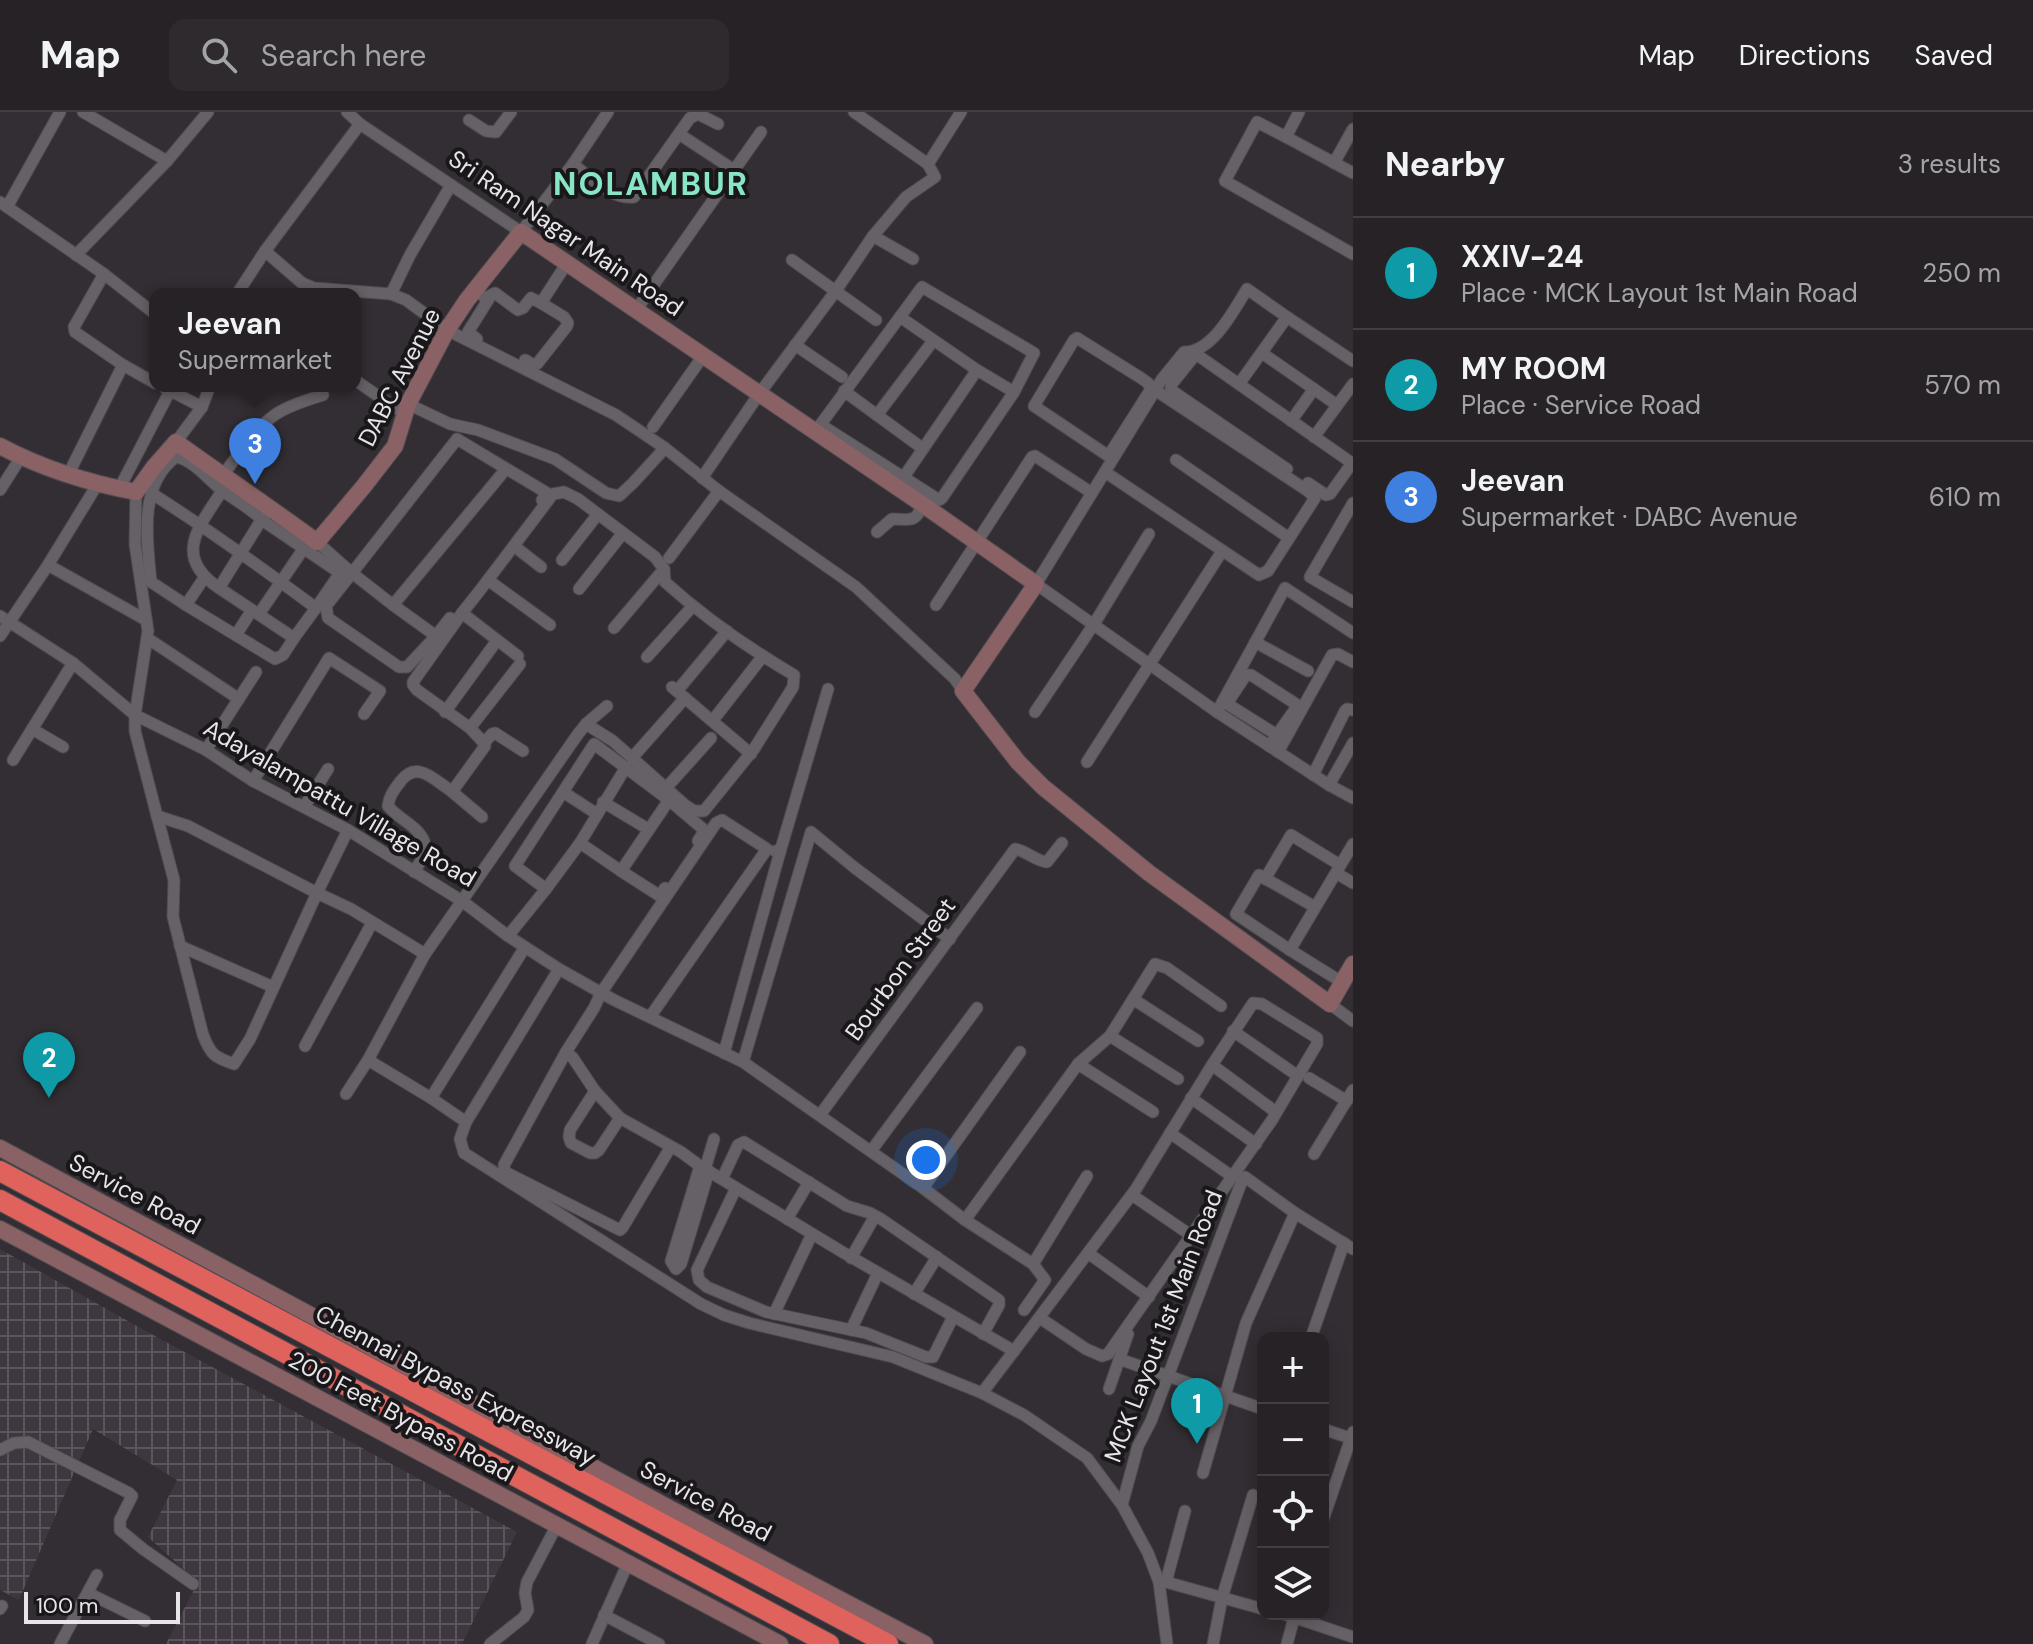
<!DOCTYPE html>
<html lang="en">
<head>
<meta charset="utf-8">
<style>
	:root { --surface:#262226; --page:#2e2a2e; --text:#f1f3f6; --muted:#a4a4a7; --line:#423f43; --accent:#1a73e8 }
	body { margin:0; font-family:"DM Sans",sans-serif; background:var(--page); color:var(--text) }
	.controls { position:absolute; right:24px; bottom:24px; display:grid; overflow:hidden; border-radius:16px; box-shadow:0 4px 20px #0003 }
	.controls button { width:72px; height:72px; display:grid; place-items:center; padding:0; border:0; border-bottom:2px solid var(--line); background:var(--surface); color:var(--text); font:40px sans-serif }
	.scale { position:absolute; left:24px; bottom:20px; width:156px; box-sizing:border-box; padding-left:8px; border:4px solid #e7e5e8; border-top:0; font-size:22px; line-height:28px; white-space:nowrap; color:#e7e5e8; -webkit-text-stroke:6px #191719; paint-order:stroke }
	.you { position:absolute; left:926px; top:1048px; width:28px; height:28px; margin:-20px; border:6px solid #fff; border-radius:50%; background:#1a73e8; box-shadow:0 0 0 12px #1a73e833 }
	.badge { display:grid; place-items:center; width:52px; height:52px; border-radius:50%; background:var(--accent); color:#fff; font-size:26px; font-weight:700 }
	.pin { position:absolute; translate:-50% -66px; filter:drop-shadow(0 2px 4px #0008) }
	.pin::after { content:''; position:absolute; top:42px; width:28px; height:24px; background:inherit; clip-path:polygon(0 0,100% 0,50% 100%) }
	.popup { position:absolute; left:149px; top:176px; width:212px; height:104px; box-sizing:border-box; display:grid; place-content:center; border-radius:16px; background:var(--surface); filter:drop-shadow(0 2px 6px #0005); font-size:26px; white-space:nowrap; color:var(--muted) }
	.popup b { font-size:30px; color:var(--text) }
	.popup::after { content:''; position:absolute; left:50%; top:100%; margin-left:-16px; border:16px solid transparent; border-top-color:var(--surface) }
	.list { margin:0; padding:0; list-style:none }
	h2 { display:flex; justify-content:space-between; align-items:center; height:104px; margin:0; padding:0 32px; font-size:34px }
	h2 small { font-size:26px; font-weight:400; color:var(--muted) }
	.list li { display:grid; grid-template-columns:52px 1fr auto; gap:24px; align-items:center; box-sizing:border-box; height:112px; padding:0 32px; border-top:2px solid var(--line) }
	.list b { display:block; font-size:30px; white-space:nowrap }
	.list p { margin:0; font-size:26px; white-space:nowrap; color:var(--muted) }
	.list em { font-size:26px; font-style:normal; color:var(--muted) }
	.icon { flex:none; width:44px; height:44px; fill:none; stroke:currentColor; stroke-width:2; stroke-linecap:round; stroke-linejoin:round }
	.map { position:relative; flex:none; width:1353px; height:1532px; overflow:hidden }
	header { display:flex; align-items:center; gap:48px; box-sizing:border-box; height:112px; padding:0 40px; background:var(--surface); border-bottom:2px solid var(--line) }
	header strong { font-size:38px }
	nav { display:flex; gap:44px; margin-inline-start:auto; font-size:28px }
	.search { width:560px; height:72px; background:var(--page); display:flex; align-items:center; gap:20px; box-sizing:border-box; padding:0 28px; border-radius:16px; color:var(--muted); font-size:30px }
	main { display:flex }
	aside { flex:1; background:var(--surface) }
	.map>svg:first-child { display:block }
	.industrial { fill:url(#industrial-grid) }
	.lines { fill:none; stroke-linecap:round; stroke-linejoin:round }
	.street-casing { stroke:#4f4c50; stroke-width:13 }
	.secondary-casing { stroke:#4f4c50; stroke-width:18 }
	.highway-casing { stroke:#4f4c50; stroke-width:22 }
	.street { stroke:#666167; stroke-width:11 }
	.secondary { stroke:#8a6164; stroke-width:16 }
	.highway { stroke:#df625c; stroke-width:20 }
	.labels { text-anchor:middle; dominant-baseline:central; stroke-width:8; stroke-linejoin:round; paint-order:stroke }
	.street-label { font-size:24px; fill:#e7e5e8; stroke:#191719 }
	.district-label { font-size:32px; font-weight:bold; letter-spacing:2px; fill:#88e5c5; stroke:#191719 }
</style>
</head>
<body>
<header>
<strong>Map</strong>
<div class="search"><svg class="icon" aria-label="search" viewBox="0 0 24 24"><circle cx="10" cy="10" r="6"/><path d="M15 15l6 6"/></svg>Search here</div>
<nav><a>Map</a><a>Directions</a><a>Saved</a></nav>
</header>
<main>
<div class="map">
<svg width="1353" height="1532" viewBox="0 0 1353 1532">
	<defs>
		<pattern id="industrial-grid" width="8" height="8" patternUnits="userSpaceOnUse" patternTransform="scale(2)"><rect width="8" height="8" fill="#3e3740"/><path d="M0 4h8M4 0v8" fill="none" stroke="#5a545c"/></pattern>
	</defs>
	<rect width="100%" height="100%" fill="#322e33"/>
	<polygon class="industrial" points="0,1137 144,1218 517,1420 462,1532 166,1532 198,1470 148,1425 177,1368 93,1317 19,1488 0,1478"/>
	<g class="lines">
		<g class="street-casing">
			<g id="street">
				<polyline points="83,0 167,49 208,0"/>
				<polyline points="347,0 360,12 521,120 573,52 608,0"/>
				<polyline points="854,0 928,52"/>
				<polyline points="1299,0 1286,25 1257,10 1225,69 1353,142"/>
				<polyline points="469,8 486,19 496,20 511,0"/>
				<polyline points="679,22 734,58"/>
				<polyline points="1286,25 1353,61"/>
				<polyline points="1334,51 1353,17"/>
				<path d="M573,52c17,13 38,36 61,33l56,-79 8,-4 20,10"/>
				<polyline points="451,73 410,143 391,182 406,188 447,218 616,303 665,336 719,379 856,475 955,567 963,579"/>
				<polyline points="0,90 104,162 155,202"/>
				<polyline points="7,95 60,0"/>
				<polyline points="873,124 913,147"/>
				<polyline points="265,139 302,171 314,176 391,182"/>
				<polyline points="76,143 167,49"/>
				<polyline points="792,148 876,208"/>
				<polyline points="104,162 74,215 75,220 123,253 155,271"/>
				<polyline points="237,182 265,139 360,12"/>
				<polyline points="483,184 488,188 491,183 495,181 518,198 523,196 531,186 541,191"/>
				<polyline points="636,198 761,20"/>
				<path d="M1287,205l-40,-28c-13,21 -35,64 -63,63l-22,27 -126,205 181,128 112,73 24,-42"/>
				<polygon points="1077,226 1141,266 1148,271 1151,277 1111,340 1107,343 1034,294 1074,228"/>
				<polyline points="477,227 468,220 488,188"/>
				<polyline points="795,233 842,265"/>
				<polyline points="1193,240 1349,349 1350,354 1330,382 1326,383 1308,371"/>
				<polyline points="1262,241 1337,293"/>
				<polyline points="1196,242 1171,273 1171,278 1287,357"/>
				<polyline points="525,248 532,252 537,252 567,214 568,211 564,205 541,191 567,151"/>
				<polyline points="977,258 1014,280"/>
				<polyline points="355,268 391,293 405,301"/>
				<polyline points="1239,272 1287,205 1353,249"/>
				<polyline points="165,276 202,295"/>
				<polyline points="844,279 922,336"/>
				<polyline points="408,292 450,312 478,318 555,347 606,381 619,384 633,371 665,336"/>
				<polyline points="877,303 933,229"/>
				<polyline points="1291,309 1314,277"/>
				<polyline points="653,315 703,244"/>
				<polyline points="815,320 922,175 1034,241 1014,280 942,386 939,388 821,313"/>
				<polyline points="1314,325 1353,272"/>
				<polyline points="176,330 202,295 210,274"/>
				<polyline points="1176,348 1289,426"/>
				<polyline points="1105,360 1259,463 1268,459 1315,386 1308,379 1155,278"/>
				<polyline points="68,363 123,253"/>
				<path d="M222,364c17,-21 32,-47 54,-62 14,-9 31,-14 47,-19"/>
				<polyline points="702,366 759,282 835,180 873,124 906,85 935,65 928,52 961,0"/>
				<polyline points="899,372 977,258 900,205"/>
				<polyline points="119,377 170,279"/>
				<polyline points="0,378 21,345"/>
				<polyline points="136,380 135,432 148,519 135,603 206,638 253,669 348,718 462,789 508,824 559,857 466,1010 460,1027 464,1041 701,1192 724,1203 749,1211 893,1245 982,1281 1024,1303 1087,1346 1122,1393 1148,1441 1159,1470 1167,1532"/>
				<path d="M151,381c57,36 111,75 165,115l-22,30 -75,-50 46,-74"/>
				<polyline points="1353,391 1310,465 1353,490"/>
				<path d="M877,420l15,-13c16,0 25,5 30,-15"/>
				<polyline points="317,430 352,461 457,327 547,381 542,388"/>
				<polyline points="514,434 541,455"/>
				<polyline points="669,446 719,379"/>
				<polyline points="562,448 598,402"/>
				<polyline points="48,453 146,508"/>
				<path d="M204,466l-18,27 -35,-23c-4,-40 -13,-98 25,-125 18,3 33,24 48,35 13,9 26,16 38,28l78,53 -24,35"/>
				<polyline points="488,468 550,513"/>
				<path d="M219,476c-47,-32 -20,-61 3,-97"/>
				<polyline points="579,477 623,421"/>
				<polyline points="186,493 275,547 283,543 294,526"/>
				<polyline points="393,493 352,461 326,494 328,506 399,555 407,555 436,524"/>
				<polyline points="936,493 1032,345 1035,344 1092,381"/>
				<polyline points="462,501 518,544"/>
				<polyline points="259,502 304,436"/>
				<polyline points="0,504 73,551 135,603 135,619 157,704 188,714 317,781 348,718"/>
				<polyline points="450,506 436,524 393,493 506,357"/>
				<polyline points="614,516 664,457"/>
				<polyline points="236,523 252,498"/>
				<polyline points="0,524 48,453 97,373"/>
				<polyline points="147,526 239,587"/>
				<polyline points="1255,530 1308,559"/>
				<polyline points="647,545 692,495"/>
				<polyline points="672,575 751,642"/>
				<polyline points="677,579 727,519"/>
				<polyline points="445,600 493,534"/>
				<polyline points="1035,600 1094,512 1149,422"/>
				<polyline points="1217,600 1285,476 1353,521"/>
				<polyline points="717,603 763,544"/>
				<polyline points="586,612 607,594"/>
				<polyline points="470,616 520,552"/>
				<polyline points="32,617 63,635"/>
				<polyline points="484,631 492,622 495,621 523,639"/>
				<polyline points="1269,634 1296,596 1296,592 1251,563 1246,563 1228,590 1229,593 1277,623"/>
				<polyline points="206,638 256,560"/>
				<polyline points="1278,640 1332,543 1338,542 1353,550"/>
				<polyline points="632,646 685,586"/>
				<polyline points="13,648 73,551"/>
				<polyline points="1087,650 1219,444"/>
				<polyline points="1313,663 1345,599 1347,597 1353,598"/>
				<polyline points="253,669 329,546 380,579 364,602"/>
				<polyline points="1329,673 1353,686"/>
				<polyline points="666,676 711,626"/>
				<polyline points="450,678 482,705"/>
				<polyline points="563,680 597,702"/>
				<polyline points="603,690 648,717"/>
				<polyline points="304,695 328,657"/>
				<path d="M157,704l17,64 -1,37 30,118c8,20 11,22 31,29l16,-25 67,-146 34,16 74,45"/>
				<polyline points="580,731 621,759 669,688"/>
				<polyline points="775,739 780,740 828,577"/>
				<polyline points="621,759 660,784 665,776"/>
				<path d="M414,760l8,-13 2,-18c-7,-16 -26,-22 -36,-35 1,-10 6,-16 12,-24 17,-23 34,-2 50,8l4,-1 31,-43 -1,-3 -14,-15 -53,-38 -4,-5v-3l49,-69 19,-24 72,-95 11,-2 14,7 77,58 9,12 1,13c40,36 83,66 129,93l-1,12 -39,62 -50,62h-10l-9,-6 -72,-64 -27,-17 -8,10 -153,220 -57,106 63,38 35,24"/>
				<polyline points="1336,761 1353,771"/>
				<polyline points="1265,767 1291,723 1340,753"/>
				<polyline points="546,777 515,754 594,632 669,688 703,717 703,721 698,729"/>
				<polyline points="508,824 546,777 580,731 626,655"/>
				<polyline points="180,834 273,875"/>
				<polyline points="1290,838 1236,802 1259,763 1315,795"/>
				<polyline points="559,857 614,888 743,950 923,1076 965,1108 1033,1152 1045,1168 1024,1198"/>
				<polyline points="1345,861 1340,869 1290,838 1353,732"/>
				<polyline points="1133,887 1198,929"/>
				<polyline points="1330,892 1353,909"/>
				<polyline points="650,905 767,737 722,708 716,711 601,881 594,896 566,940 573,946 595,979 620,1006 681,1040 700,1054 844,1141 1014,1239 982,1281"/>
				<polyline points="1233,919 1298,964"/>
				<polyline points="1110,924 1178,967"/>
				<polyline points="305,934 372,811"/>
				<polyline points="566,940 504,1053 505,1060 620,1118 623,1115 670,1036"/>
				<polyline points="724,941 780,740"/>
				<polyline points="743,950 811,720 855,756 950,827"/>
				<polyline points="1078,952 1110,924 1155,852 1167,856 1221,894"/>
				<polyline points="1212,953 1276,1000"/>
				<polyline points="1309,966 1347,989"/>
				<polyline points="595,979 570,1018 569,1025 571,1031 590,1041 595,1041 599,1038 620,1006"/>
				<polyline points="346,982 368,948"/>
				<polyline points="431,986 525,835"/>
				<polyline points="1191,986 1256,1032"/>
				<path d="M820,1003l195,-266c12,2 20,12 32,13l15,-19"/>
				<polyline points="1170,1021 1233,1065"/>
				<polyline points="871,1039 977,896"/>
				<polyline points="1314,1042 1353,978"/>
				<polyline points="700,1054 671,1149 676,1157 681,1152 709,1059"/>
				<polyline points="705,1057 714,1027"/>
				<polyline points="722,1067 738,1033 744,1030 847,1094 870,1101 881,1107 999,1188 999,1193 983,1222"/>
				<polyline points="736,1076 697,1158 699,1168 707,1175 766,1200 866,1221 926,1245 933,1245 953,1205"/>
				<polyline points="923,1076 1020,940"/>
				<polyline points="1132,1083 1192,1124"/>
				<polyline points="787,1107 809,1070"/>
				<polyline points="965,1108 1078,952 1153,1000"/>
				<polyline points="1088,1141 1149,1185"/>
				<polyline points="851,1146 875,1104"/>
				<polyline points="1033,1152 1087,1064"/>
				<polyline points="914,1182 937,1145"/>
				<polyline points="774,1202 812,1122"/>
				<polyline points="851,1218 878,1161"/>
				<polyline points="1311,1226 1344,1131"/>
				<polyline points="1014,1239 1136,1077 1212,953 1253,891 1262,892 1317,926 1317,932 1272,1008 1108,1242 1102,1244 1086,1237 1040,1206"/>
				<polyline points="1119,1247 1263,1297"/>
				<polyline points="1109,1277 1128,1222"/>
				<polyline points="1323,1317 1353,1327"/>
				<polyline points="0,1338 14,1331 28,1330 129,1381 132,1384 120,1408 120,1418 143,1437 193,1472"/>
				<polyline points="1203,1361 1246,1211 1295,1101 1353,1137"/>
				<polyline points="1122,1393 1138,1334 1151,1309 1243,1066 1245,1065 1295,1101"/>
				<polyline points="1323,1408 1353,1320"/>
				<polyline points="1159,1470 1166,1470 1263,1497"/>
				<polyline points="1166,1470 1185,1399"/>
				<polyline points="88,1481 145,1509"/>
				<polyline points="0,1497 2,1494"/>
				<polyline points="1284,1502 1353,1525"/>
				<polyline points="604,1503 659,1532"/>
				<polyline points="60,1532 97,1463"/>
				<polyline points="490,1532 524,1505 528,1498 525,1481 527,1470 557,1413"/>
				<polyline points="592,1532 628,1451"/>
				<polyline points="1213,1532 1222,1486 1253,1383"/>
				<polyline points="1287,1532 1295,1502"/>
			</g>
		</g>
		<g class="secondary-casing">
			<g id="secondary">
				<path d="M0,334c43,23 89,37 136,46l18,-25 22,-25c47,34 95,66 141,100l47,-56 31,-40 13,-42 39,-74 20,-30 54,-68 401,272 114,80 -73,107 55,71 25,25 106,86 181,131 23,-40"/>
				<polyline points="0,1036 788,1460 925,1532"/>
				<polyline points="0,1117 780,1532"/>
			</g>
		</g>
		<g class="highway-casing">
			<g id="highway">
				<polyline points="0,1059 888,1532"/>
				<polyline points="0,1088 829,1532"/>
			</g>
		</g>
		<use href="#street" class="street"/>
		<use href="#secondary" class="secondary"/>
		<use href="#highway" class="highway"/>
	</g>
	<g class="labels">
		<g class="street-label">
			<text transform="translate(566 121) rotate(34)">Sri Ram Nagar Main Road</text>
			<text transform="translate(399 265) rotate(-63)">DABC Avenue</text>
			<text transform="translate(340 691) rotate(30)">Adayalampattu Village Road</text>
			<text transform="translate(900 857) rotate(-54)">Bourbon Street</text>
			<text transform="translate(135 1082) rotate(28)">Service Road</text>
			<text transform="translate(1163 1214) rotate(-69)">MCK Layout 1st Main Road</text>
			<text transform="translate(456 1273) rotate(28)">Chennai Bypass Expressway</text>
			<text transform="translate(401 1304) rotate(28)">200 Feet Bypass Road</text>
			<text transform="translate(706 1389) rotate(28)">Service Road</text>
		</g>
		<g class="district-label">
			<text x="651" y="72">NOLAMBUR</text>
		</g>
	</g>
</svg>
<div class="controls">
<button>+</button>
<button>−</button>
<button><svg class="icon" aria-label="locate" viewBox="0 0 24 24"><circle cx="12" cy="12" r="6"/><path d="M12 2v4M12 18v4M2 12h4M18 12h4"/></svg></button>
<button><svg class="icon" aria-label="layers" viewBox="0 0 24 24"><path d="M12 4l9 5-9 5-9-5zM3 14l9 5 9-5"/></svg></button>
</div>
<div class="scale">100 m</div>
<div class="you"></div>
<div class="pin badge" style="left:1197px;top:1332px;background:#0f9aa8">1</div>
<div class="pin badge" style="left:49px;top:986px;background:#0f9aa8">2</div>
<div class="pin badge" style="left:255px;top:372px;background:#3f7fe0">3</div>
<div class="popup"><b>Jeevan</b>Supermarket</div>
</div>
<aside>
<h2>Nearby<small>3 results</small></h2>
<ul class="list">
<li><span class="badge" style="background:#0f9aa8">1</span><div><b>XXIV-24</b><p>Place · MCK Layout 1st Main Road</p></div><em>250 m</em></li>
<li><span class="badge" style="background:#0f9aa8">2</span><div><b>MY ROOM</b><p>Place · Service Road</p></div><em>570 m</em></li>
<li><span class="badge" style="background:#3f7fe0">3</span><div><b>Jeevan</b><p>Supermarket · DABC Avenue</p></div><em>610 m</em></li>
</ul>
</aside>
</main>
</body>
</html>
